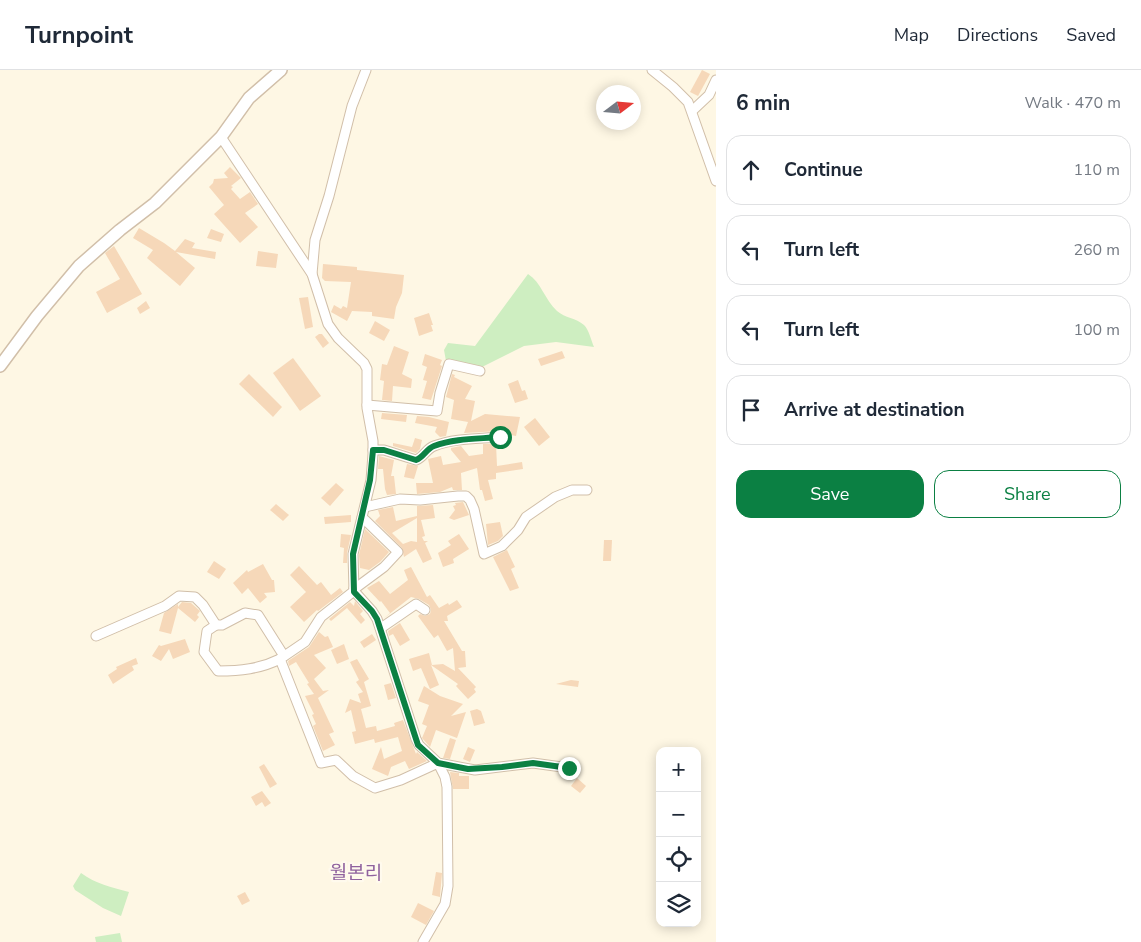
<!DOCTYPE html>
<html lang="en">
<head>
<meta charset="utf-8">
<style>
	:root { --surface:#fff; --page:#f2f2f3; --text:#1f2937; --muted:#747a83; --line:#e0e1e3; --accent:#0b8043 }
	body { margin:0; font-family:"Nunito Sans","Noto Sans KR",sans-serif; background:var(--page); color:var(--text) }
	.controls { position:absolute; right:15px; bottom:15px; display:grid; overflow:hidden; border-radius:10px; box-shadow:0 2px 12px #0003 }
	.controls button { width:45px; height:45px; display:grid; place-items:center; padding:0; border:0; border-bottom:1px solid var(--line); background:var(--surface); color:var(--text); font:25px sans-serif }
	.compass { position:absolute; left:596px; top:15px; width:45px; height:45px; border-radius:50%; background:var(--surface); box-shadow:0 2px 12px #0003; rotate:74deg }
	.stop { position:absolute; width:15px; height:15px; margin:-11px; border:4px solid #0b8043; border-radius:50%; background:#fff }
	.stop.end { background:#0b8043; border-color:#fff; box-shadow:0 1px 5px #0008 }
	.list { margin:0; padding:0; list-style:none }
	h2 { display:flex; justify-content:space-between; align-items:center; height:65px; margin:0; padding:0 20px; font-size:21px }
	h2 small { font-size:16px; font-weight:400; color:var(--muted) }
	.list li { display:grid; grid-template-columns:32px 1fr auto; gap:15px; align-items:center; box-sizing:border-box; height:70px; margin:0 10px 10px; padding:0 10px; border:1px solid var(--line); border-radius:15px }
	.list b { display:block; font-size:19px; white-space:nowrap }
	.list em { font-size:16px; font-style:normal; color:var(--muted) }
	.actions { display:flex; gap:10px; padding:15px 20px }
	.actions a { flex:1; padding:11px 0; border:1px solid var(--accent); border-radius:15px; text-align:center; font-size:18px; color:var(--accent) }
	.actions .main { background:var(--accent); color:#fff }
	.icon { flex:none; width:28px; height:28px; fill:none; stroke:currentColor; stroke-width:2; stroke-linecap:round; stroke-linejoin:round }
	.map { position:relative; flex:none; width:716px; height:872px; overflow:hidden }
	header { display:flex; align-items:center; gap:30px; box-sizing:border-box; height:70px; padding:0 25px; background:var(--surface); border-bottom:1px solid var(--line) }
	header strong { font-size:24px }
	nav { display:flex; gap:28px; margin-inline-start:auto; font-size:18px }
	main { display:flex }
	aside { flex:1; background:var(--surface) }
	.map>svg:first-child { display:block }
	.green { fill:#ceeec1 }
	.building { fill:#f6d8b9; fill-rule:evenodd }
	.lines { fill:none; stroke-linecap:round; stroke-linejoin:round }
	.minor-casing { stroke:#d1bfa9; stroke-width:11 }
	.tertiary-casing { stroke:#d1bfa9; stroke-width:14 }
	.minor { stroke:#fff; stroke-width:9 }
	.tertiary { stroke:#fff; stroke-width:11 }
	.route { stroke:#0b8043; stroke-width:6 }
	.labels { text-anchor:middle; dominant-baseline:central; stroke-width:4.5; stroke-linejoin:round; paint-order:stroke }
	.quarter-label { font-size:19px; fill:#90629e; stroke:#fffaed }
</style>
</head>
<body>
<header>
<strong>Turnpoint</strong>
<nav><a>Map</a><a>Directions</a><a>Saved</a></nav>
</header>
<main>
<div class="map">
<svg width="716" height="872" viewBox="0 0 716 872">
	<rect width="100%" height="100%" fill="#fef7e4"/>
	<g class="green">
		<path d="M528,204c13,8 17,26 29,37 8,7 19,7 27,14 5,5 7,15 10,22l-38,-5 -32,4 -44,22 -34,-7 -2,-11 4,-7 27,3z"/>
		<path d="M81,803c15,11 30,14 48,19l-8,24 -18,-8 -28,-18 -2,-4z"/>
		<polygon points="120,863 122,872 96,872 95,867"/>
	</g>
	<g class="building">
		<polygon points="702,0 710,4 698,26 690,22"/>
		<polygon points="230,97 241,108 231,116 233,117 231,119 240,129 250,122 258,134 245,143 258,157 240,173 214,144 224,135 209,117 213,113 214,109 228,108 224,103"/>
		<polygon points="139,158 164,173 175,181 185,169 195,173 192,178 216,182 215,189 176,182 195,198 180,216 147,188 153,180 133,168"/>
		<polygon points="211,159 224,164 221,172 207,168"/>
		<polygon points="114,176 142,224 107,243 96,222 120,209 105,183"/>
		<polygon points="258,181 278,184 276,198 256,196"/>
		<polygon points="323,194 357,197 357,200 404,205 402,223 396,237 394,249 372,246 372,242 352,241 347,251 331,242 334,235 341,239 343,236 347,238 351,212 325,211 322,208"/>
		<polygon points="308,227 313,257 305,259 299,228"/>
		<polygon points="146,231 150,238 140,244 137,238"/>
		<polygon points="429,243 433,255 431,255 433,261 419,266 414,248"/>
		<polygon points="375,251 390,260 384,271 369,263"/>
		<polygon points="319,264 322,264 329,273 323,278 315,267"/>
		<polygon points="394,276 409,282 402,304 412,309 411,318 393,316 392,331 382,330 384,311 380,310 382,294 387,295"/>
		<polygon points="562,281 565,288 541,296 538,289"/>
		<polygon points="425,284 442,290 440,295 442,296 431,330 422,328 427,311 423,310 427,297 422,295"/>
		<polygon points="293,288 321,326 300,341 273,303"/>
		<polygon points="249,304 282,337 273,347 239,314"/>
		<polygon points="452,304 455,305 454,307 472,316 465,329 475,331 471,351 485,344 520,347 516,366 506,364 500,361 464,363 468,352 451,349 454,330 446,327"/>
		<polygon points="518,310 522,321 525,320 528,329 515,333 508,314"/>
		<polygon points="382,343 407,345 406,352 381,349"/>
		<polygon points="417,346 429,347 449,352 446,366 440,367 435,362 437,357 415,353"/>
		<polygon points="535,348 550,367 539,376 524,357"/>
		<polygon points="415,368 422,370 420,379 416,383 393,376 393,373 412,377"/>
		<polygon points="483,374 496,374 497,396 522,392 523,399 496,403 496,409 488,410 493,429 485,431 482,420 480,420 477,398 461,403 462,420 453,420 452,417 440,422 417,424 416,413 433,413 428,389 441,386 443,395 461,392 451,380 451,378 461,376 469,386 483,384"/>
		<polygon points="379,386 394,390 391,406 394,406 396,424 387,425 385,419 383,399 378,399"/>
		<polygon points="407,394 418,396 414,409 404,407"/>
		<polygon points="336,413 344,420 330,436 321,428"/>
		<polygon points="463,432 469,445 454,450 449,448 455,440 453,436 456,435 455,433"/>
		<polygon points="276,434 289,445 283,451 270,440"/>
		<path d="M433,435l2,13 -14,2 4,16 -3,1 2,4h4l-3,2 7,16 -9,4 -7,-14 -12,8 -2,-9 -27,-27 5,-5 -2,-6 15,-3 3,14 21,-5v-10zM417,448v24l-6,-1 -8,3 -11,-11z"/>
		<polygon points="351,445 351,452 325,454 324,447"/>
		<polygon points="500,452 503,466 498,471 488,475 486,454"/>
		<polygon points="365,459 389,482 380,492 369,500 360,498 359,485"/>
		<polygon points="341,464 351,465 347,483 347,493 343,493 344,478 340,477"/>
		<polygon points="459,464 469,479 453,489 454,493 443,497 438,483 451,475 448,471"/>
		<polygon points="604,470 612,470 611,491 603,491"/>
		<polygon points="507,480 515,497 511,499 519,518 510,521 493,487"/>
		<polygon points="214,491 226,499 219,509 207,502"/>
		<polygon points="263,494 272,510 274,510 275,522 264,523 267,527 260,533 248,518 242,524 233,513 247,500 248,502"/>
		<polygon points="299,496 317,515 321,512 331,525 340,518 343,522 318,541 317,540 304,552 290,537 306,522 290,505"/>
		<polygon points="411,497 427,527 430,525 439,538 448,533 449,535 457,530 462,537 447,546 448,551 444,551 462,581 465,581 466,597 458,598 476,617 474,619 476,622 468,629 456,616 458,614 431,595 439,615 430,619 421,598 413,601 409,589 429,583 432,595 443,594 455,601 453,578 447,581 438,565 434,568 418,546 420,544 425,546 430,544 431,540 429,535 419,529 411,527 383,549 390,543 381,531 380,532 367,518 379,511 390,524 408,510 404,500"/>
		<polygon points="355,531 363,541 360,544 365,550 361,554 347,538 331,551 329,549 350,532 354,536"/>
		<polygon points="182,532 191,533 200,541 197,545 199,547 195,552 178,538 171,564 159,561 164,543 178,534 178,537"/>
		<polygon points="400,553 410,570 400,576 393,564 389,566 388,561"/>
		<polygon points="319,562 325,567 328,566 333,577 314,585 326,598 314,609 323,621 329,620 318,628 334,662 329,664 335,675 323,681 313,656 316,654 312,645 314,644 305,626 314,624 307,614 309,613 296,592 289,596 288,591 309,577"/>
		<polygon points="372,564 376,570 364,578 360,572"/>
		<polygon points="185,569 190,582 173,589 169,579 161,591 152,586 159,575 161,576"/>
		<polygon points="344,574 349,589 337,594 331,580"/>
		<polygon points="136,588 138,594 132,596 134,600 113,614 108,605 117,599 116,597"/>
		<polygon points="357,589 369,609 364,612 371,636 361,639 366,658 376,656 377,661 395,656 394,653 403,650 416,684 417,682 427,691 409,699 405,691 391,697 388,706 372,699 381,677 384,689 402,681 398,667 375,673 374,669 355,674 352,662 356,661 351,640 345,643 350,629 361,633 358,624 363,622 356,612 359,610 350,592"/>
		<polygon points="571,610 579,611 578,617 556,614"/>
		<polygon points="391,613 396,628 388,630 384,615"/>
		<polygon points="424,616 440,626 463,634 451,646 466,642 457,668 436,660 430,677 422,668 427,656 422,654 429,635 418,631"/>
		<polygon points="477,639 481,641 485,653 474,656 470,641"/>
		<polygon points="450,668 456,670 450,689 443,688"/>
		<polygon points="468,677 475,680 470,692 463,689"/>
		<polygon points="264,694 277,714 270,718 259,697"/>
		<polygon points="450,702 459,703 459,706 469,706 469,719 453,719"/>
		<polygon points="577,708 586,716 580,723 571,716"/>
		<polygon points="262,721 271,733 265,737 262,732 256,736 251,727"/>
		<polygon points="436,802 442,803 440,827 432,825"/>
		<polygon points="245,822 250,831 242,835 237,826"/>
		<polygon points="418,833 434,841 426,855 411,847"/>
	</g>
	<g class="lines">
		<g class="minor-casing">
			<g id="minor">
				<polyline points="652,0 673,17 688,32 716,111"/>
				<polyline points="692,41 709,25 716,10"/>
				<polyline points="221,67 312,204 328,254 338,268 364,293 367,299 367,338 373,371 373,384 371,410 353,484 354,521 321,547 305,572 280,589 321,693 336,690 353,706 375,718 401,710 438,693 445,707 447,717 448,816 445,834 423,872"/>
				<polyline points="312,204 315,170 329,126 352,36 366,0"/>
				<polyline points="367,335 437,341 440,323 449,294 480,301"/>
				<path d="M373,380h11l32,10c8,-3 10,-11 18,-14 21,-8 44,-7 66,-9"/>
				<polyline points="365,437 400,429 420,430 458,426 466,426 470,430 474,439 484,484 502,476 518,460 526,447 555,427 572,420 587,420"/>
				<polyline points="354,518 357,517 384,497 398,482 365,450 362,448"/>
				<polyline points="354,521 372,541 377,549 416,669 419,675 438,693 475,700 533,693 569,698 575,701"/>
				<polyline points="216,555 222,555 245,543 258,545 284,586"/>
				<polyline points="381,558 416,534 425,540"/>
				<path d="M96,566l69,-30 14,-10 16,1 8,8 13,20 -9,6 -3,21 14,19c22,0 42,-2 62,-12"/>
			</g>
		</g>
		<g class="tertiary-casing">
			<polyline id="tertiary" points="0,296 37,246 79,196 120,160 155,133 221,67 249,28 281,0"/>
		</g>
		<use href="#minor" class="minor"/>
		<use href="#tertiary" class="tertiary"/>
	</g>
	<g class="lines">
		<path class="route" d="M500,367c-22,2 -45,1 -66,9 -8,3 -10,11 -18,14l-32,-10h-11l-3,30 -17,74 1,38 18,19 5,8 39,120 2,6 20,18 30,6 34,-2 31,-4 36,5"/>
	</g>
	<g class="labels">
		<g class="quarter-label">
			<text x="356" y="803">월본리</text>
		</g>
	</g>
</svg>
<div class="controls">
<button>+</button>
<button>−</button>
<button><svg class="icon" aria-label="locate" viewBox="0 0 24 24"><circle cx="12" cy="12" r="6"/><path d="M12 2v4M12 18v4M2 12h4M18 12h4"/></svg></button>
<button><svg class="icon" aria-label="layers" viewBox="0 0 24 24"><path d="M12 4l9 5-9 5-9-5zM3 14l9 5 9-5"/></svg></button>
</div>
<svg class="compass" viewBox="-18 -18 36 36"><path d="M0-13l5 13h-10z" fill="#e53935"/><path d="M0 13l5-13h-10z" fill="#747a83"/></svg>
<div class="stop" style="left:500px;top:367px"></div>
<div class="stop end" style="left:569px;top:698px"></div>
</div>
<aside>
<h2>6 min<small>Walk · 470 m</small></h2>
<ul class="list">
<li><svg class="icon" aria-label="ahead" viewBox="0 0 24 24"><path d="M12 20V5M6 11l6-6 6 6"/></svg><div><b>Continue</b></div><em>110 m</em></li>
<li><svg class="icon" aria-label="left" viewBox="0 0 24 24"><path d="M17 20v-9H6M10 6l-5 5 5 5"/></svg><div><b>Turn left</b></div><em>260 m</em></li>
<li><svg class="icon" aria-label="left" viewBox="0 0 24 24"><path d="M17 20v-9H6M10 6l-5 5 5 5"/></svg><div><b>Turn left</b></div><em>100 m</em></li>
<li><svg class="icon" aria-label="arrive" viewBox="0 0 24 24"><path d="M6 21V4h12l-3 4 3 4H6"/></svg><div><b>Arrive at destination</b></div></li>
</ul>
<div class="actions"><a class="main">Save</a><a>Share</a></div>
</aside>
</main>
</body>
</html>
